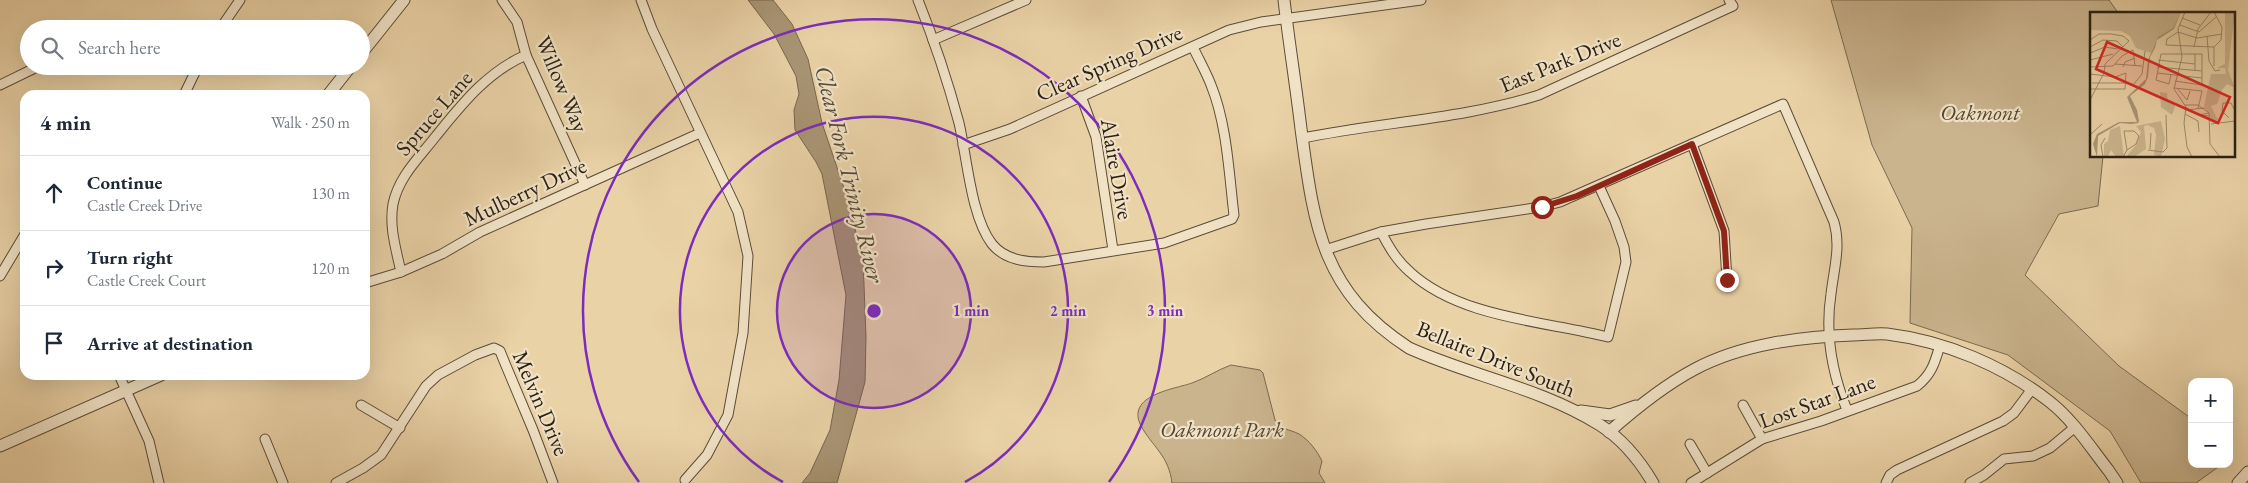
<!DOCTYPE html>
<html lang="en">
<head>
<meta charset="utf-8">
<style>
	:root { --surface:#fff; --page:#f2f2f3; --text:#1f2937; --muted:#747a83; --line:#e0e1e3 }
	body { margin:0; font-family:"EB Garamond",serif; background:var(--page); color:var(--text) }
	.controls { position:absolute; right:15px; bottom:15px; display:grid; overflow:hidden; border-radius:10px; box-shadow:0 5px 20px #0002 }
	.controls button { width:45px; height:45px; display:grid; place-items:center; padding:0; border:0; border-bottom:1px solid var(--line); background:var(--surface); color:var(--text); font:25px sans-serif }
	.stop { position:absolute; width:15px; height:15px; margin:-11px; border:4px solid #8f2418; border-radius:50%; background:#fff }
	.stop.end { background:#8f2418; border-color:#fff; box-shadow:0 1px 5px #0008 }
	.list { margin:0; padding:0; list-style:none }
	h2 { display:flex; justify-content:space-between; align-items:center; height:65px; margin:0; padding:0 20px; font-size:21px }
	h2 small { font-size:16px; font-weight:400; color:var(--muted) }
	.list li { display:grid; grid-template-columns:32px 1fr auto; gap:15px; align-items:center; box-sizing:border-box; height:75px; padding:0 20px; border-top:1px solid var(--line) }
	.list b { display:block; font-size:19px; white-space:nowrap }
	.list p { margin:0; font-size:16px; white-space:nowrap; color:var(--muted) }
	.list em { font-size:16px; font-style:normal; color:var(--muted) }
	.icon { flex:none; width:28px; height:28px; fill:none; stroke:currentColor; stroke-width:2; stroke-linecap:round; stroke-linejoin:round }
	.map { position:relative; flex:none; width:2248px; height:483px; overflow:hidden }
	.search { position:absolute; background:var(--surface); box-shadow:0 5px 20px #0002; left:20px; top:20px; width:350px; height:55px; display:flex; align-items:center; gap:12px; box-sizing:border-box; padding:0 18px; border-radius:28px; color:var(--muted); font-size:19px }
	.panel { position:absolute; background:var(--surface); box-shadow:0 5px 20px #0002; left:20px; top:90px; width:350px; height:290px; border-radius:15px }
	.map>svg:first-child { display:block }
	.green { fill:#cab48e; stroke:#7a6a51 }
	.water { fill:#a99575; stroke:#77664e }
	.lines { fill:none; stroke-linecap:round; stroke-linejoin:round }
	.minor-casing { stroke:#5b4c39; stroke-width:11 }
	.tertiary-casing { stroke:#5b4c39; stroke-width:13 }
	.minor { stroke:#f1e2c6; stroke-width:9 }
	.tertiary { stroke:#f1e2c6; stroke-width:11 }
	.route { stroke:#8f2418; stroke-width:6 }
	.ring { fill:none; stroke:#7b2cbf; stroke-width:2.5 }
	.labels { text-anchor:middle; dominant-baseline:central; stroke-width:4.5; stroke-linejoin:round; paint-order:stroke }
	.street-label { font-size:22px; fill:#2b2014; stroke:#f1e2c6 }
	.park-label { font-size:22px; font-style:italic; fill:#534532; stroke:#f1e2c6 }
	.water-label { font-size:24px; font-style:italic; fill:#574936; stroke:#f1e2c6 }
	.inset-road { fill:none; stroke:#9e8b6c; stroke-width:1 }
	.view { fill:#d62828; fill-opacity:0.15; stroke:#d62828; stroke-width:2.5 }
	.inset-edge { fill:none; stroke:#2b2014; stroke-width:2.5 }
	.centre { fill:#7b2cbf; stroke:#f1e2c6; stroke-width:2.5 }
	.ring-label { font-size:15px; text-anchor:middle; font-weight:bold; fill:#7b2cbf; stroke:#f1e2c6; stroke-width:4.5; stroke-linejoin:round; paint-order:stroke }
</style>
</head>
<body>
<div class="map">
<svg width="2248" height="483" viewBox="0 0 2248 483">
	<rect width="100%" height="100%" fill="#ead2a7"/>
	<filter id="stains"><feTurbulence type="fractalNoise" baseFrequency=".004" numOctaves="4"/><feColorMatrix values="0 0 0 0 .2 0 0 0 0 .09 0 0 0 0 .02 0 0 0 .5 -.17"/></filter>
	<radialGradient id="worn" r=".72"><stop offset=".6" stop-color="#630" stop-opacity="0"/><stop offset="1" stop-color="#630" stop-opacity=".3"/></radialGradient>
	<g class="green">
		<polygon points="1831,0 2109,0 2119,14 2092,14 2092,156 2103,156 2098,206 2059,214 2025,275 2119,366 2192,419 2192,464 2221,465 2196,483 2141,483 2110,431 2008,355 1910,323 1912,228 1872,145"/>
		<path d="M1231,365l29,5 3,3 12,47c6,10 14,9 24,14 10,6 18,17 23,27l-3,12 6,10h-153c-3,-27 -20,-37 -31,-57 -16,-31 34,-37 51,-43 14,-5 25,-13 39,-18z"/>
	</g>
	<polygon class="water" points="748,0 773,0 792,24 808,59 822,123 845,191 863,259 866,337 865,382 837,483 802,483 810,473 830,430 839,380 846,295 822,174 816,162 795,130 794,110 799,94 796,76 774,34"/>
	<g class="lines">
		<g class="minor-casing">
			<g id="minor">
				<polyline points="502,0 517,22 526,55 585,185"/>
				<polyline points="641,0 652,29 738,212 748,256 743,333 728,415 707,455 685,480"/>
				<path d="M918,0c16,40 30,82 41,123 8,34 12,94 33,121 13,16 33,18 52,18l120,-19 68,-24 2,-4c-5,-41 -7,-91 -23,-130 -5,-13 -12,-25 -18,-38"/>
				<polyline points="145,29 163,27 180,29"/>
				<polyline points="220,29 240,0"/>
				<polyline points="933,40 1026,0"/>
				<polyline points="0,85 39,66"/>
				<polyline points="184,95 198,66"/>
				<polyline points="1081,96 1096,137 1113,250"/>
				<path d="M1303,138c78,-16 160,-19 236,-43l194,-89 -4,-6"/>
				<polyline points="1692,144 1724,231 1727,280"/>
				<polyline points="963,145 1010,129 1229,30 1261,22 1421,0"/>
				<path d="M1381,232c8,15 16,29 29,40 50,46 135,49 198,65l18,-75 -2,-15 -9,-26 -16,-35"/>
				<path d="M1325,250l56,-18 45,-8 115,-17 19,-5 223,-98 51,118c7,25 0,46 -3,72 -6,39 1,79 16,116"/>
				<path d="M401,272c-5,-23 -12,-45 -8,-68 6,-28 26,-46 43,-68 26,-32 51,-64 90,-81"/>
				<polyline points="0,276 25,234"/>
				<polyline points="365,283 401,272 442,254 480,232 700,133"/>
				<polyline points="119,375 149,441 159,483"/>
				<polyline points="361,405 400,428"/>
				<polyline points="1743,405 1762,439"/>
				<polyline points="265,439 283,483"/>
				<polyline points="1690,444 1707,473"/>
				<polyline points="336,483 363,468 381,455 426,386 438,375 475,355 494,348 500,351 504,361 533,430 553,483"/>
				<path d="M1691,483l71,-44 59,-18 96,-35c15,-12 18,-24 23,-41"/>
				<polyline points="1886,483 1890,475 1897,470 2003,421 2014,413 2032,389"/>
				<polyline points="1970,483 1984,475 2004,459 2033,456 2050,448 2074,428"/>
			</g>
		</g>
		<g class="tertiary-casing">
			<g id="tertiary">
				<path d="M1284,0c5,43 12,86 17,129 13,96 20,162 108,219 62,28 132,40 191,77 22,14 40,36 53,58"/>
				<polyline points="361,54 404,0"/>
				<polyline points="328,95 351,66"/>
				<polyline points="1581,411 1610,415 1636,406"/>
				<path d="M1609,432c27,-24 54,-46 86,-63 47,-25 105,-32 158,-34 11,0 23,-2 34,-1 58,7 117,32 163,68 23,18 41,46 59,69l8,12"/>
				<polyline points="0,446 161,375"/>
				<polyline points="2238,483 2248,472"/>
			</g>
		</g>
		<use href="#minor" class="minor"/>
		<use href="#tertiary" class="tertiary"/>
	</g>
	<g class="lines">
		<polyline class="route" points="1542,207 1577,196 1692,144 1724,231 1727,280"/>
	</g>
	<circle cx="874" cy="311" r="97" fill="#7b2cbf" fill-opacity=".12"/>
	<g class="ring">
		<circle cx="874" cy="311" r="97"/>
		<path d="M783 482A194 194 0 1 1 965 482"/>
		<path d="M639 482A291 291 0 1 1 1109 482"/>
	</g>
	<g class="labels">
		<g class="street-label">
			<text transform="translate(1560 62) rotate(-22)">East Park Drive</text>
			<text transform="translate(1109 63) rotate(-24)">Clear Spring Drive</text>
			<text transform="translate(562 84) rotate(67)">Willow Way</text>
			<text transform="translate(434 113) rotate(-49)">Spruce Lane</text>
			<text transform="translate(1117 169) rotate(80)">Alaire Drive</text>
			<text transform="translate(525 192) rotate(-25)">Mulberry Drive</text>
			<text transform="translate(1496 359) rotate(22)">Bellaire Drive South</text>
			<text transform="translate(1817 401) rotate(-20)">Lost Star Lane</text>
			<text transform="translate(541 403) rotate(67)">Melvin Drive</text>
		</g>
		<g class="park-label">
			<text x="1980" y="112">Oakmont</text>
			<text x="1222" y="429">Oakmont Park</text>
		</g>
		<g class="water-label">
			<text transform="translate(850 174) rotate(76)">Clear Fork Trinity River</text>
		</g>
	</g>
	<g transform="translate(2090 12)">
		<rect width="145" height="145" fill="#ead2a7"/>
		<path d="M0,0h91l-8,16 -15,9 -7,16 -15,-5 -6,-12 -9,-5 -31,-1zM135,0h10l-7,58 7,18 -8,-4 -5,6 -5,14 -6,2 7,14 -5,2 -9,-16 7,-32h15l-1,-6h-8l8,-4zM70,80l7,1 1,8 7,5 -3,9 -11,-8zM71,109l4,18 -4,18 -7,-2 2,-20 -2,-7 -7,-3 -3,1 2,23 -12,8h-8l10,-12 5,-13 -5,-6zM30,114l4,31h-8l-5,-7 -3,7h-4v-13l4,-3 2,-11z" fill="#cab48e"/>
		<path d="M91,0l-7,17 -17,11 -2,8 -5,9 -2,20 -3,7 -15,12 7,14 2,11 -1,2 -7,1 -11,-1 -22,13 -1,21 -4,-13 4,-10 22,-12h18l-10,-25 19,-18 2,-19 10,-23 15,-9z" fill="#a99575"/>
		<path class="inset-road" d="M95,0l-7,17 4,28 -8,32 12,18 -2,16 3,24 5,10M92,6l18,7M90,13l19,7 18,-16M117,24l2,25 6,10 5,-1M0,28l9,-6h12l12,2 6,5 -24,23 -1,9 -14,27M76,33l1,-6 11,-7 19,6 25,-4M76,33l48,2M0,35l13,-7 14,1 6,6M104,35l4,-18 13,-17M124,35l7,-7 1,-13 -8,-15M0,41l15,-6 13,2M0,48l23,-6M68,48l37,4M25,52l27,2M124,54v-19M0,55l23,-1 9,-10 11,-6 2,16M33,55l2,-5 10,-4M67,55l45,4M105,59v-17M67,61l45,5M0,62l25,3 11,-4 -1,16h-35M81,62l-2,10 -13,-4 5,-26h41v31l-27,-4M2,71h34M43,73l9,-11 3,-23M84,76l28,3 -4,18M87,76l10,12 3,-9M95,93h13l11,8 1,31 10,13M96,98l19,-2M119,101l-10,2 11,1M95,102l13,7 1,11M139,106l-7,-7 1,-8h8l4,8M121,112l24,-3M0,123l12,-11M60,137l1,-16M58,138l15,2 4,-4 -1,-33M13,145l-2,-12 4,-7M33,145l4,-7 9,-6 3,-8 -5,-5h-10l3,19"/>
		<path class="view" d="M17,30l123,55 -12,26 -122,-54z"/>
		<rect width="145" height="145" class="inset-edge"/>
	</g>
	<circle cx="874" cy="311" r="8" class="centre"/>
	<g class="ring-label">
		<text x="971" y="316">1 min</text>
		<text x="1068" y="316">2 min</text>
		<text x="1165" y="316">3 min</text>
	</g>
	<rect width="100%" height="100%" filter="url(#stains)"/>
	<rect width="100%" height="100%" fill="url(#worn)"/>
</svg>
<div class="controls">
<button>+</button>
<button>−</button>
</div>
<div class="stop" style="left:1542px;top:207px"></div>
<div class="stop end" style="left:1727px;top:280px"></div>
<div class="search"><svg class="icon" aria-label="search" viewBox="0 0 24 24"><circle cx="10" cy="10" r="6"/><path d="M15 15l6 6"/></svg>Search here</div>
<section class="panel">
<h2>4 min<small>Walk · 250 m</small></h2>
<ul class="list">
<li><svg class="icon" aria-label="ahead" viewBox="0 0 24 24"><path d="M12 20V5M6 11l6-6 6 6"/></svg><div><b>Continue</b><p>Castle Creek Drive</p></div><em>130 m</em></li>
<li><svg class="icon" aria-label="right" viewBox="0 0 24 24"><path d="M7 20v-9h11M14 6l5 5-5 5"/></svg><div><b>Turn right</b><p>Castle Creek Court</p></div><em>120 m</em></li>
<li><svg class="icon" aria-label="arrive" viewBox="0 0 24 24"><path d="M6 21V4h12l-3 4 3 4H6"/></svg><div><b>Arrive at destination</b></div></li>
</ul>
</section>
</div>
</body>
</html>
